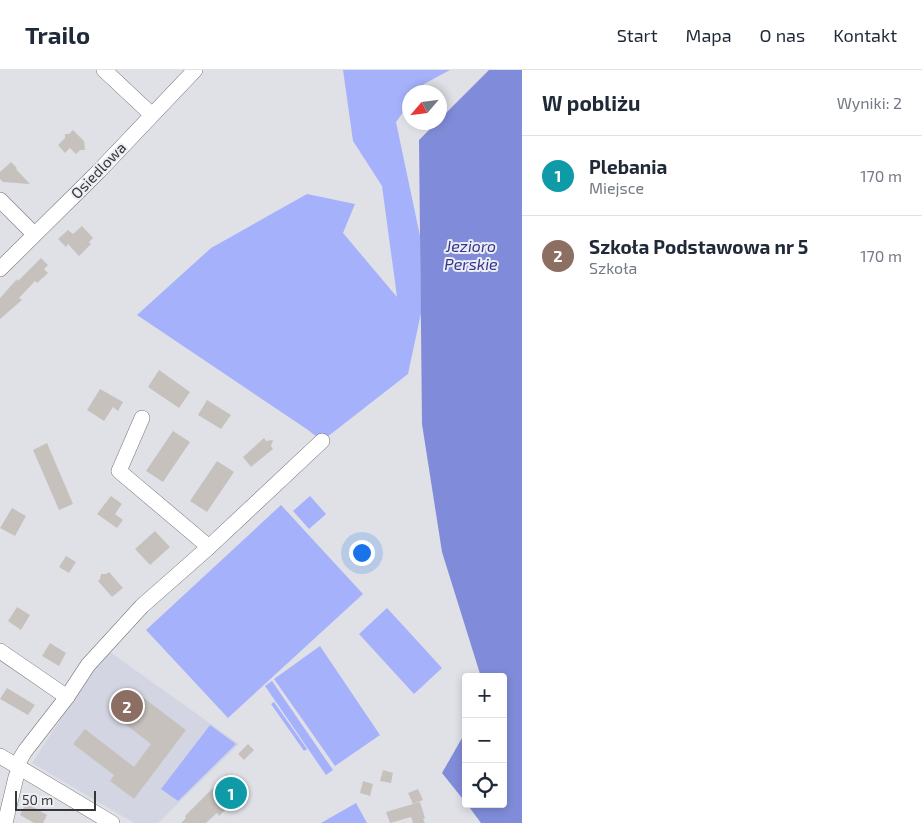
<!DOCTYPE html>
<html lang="pl">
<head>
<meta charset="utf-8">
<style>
	:root { --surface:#fff; --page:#f6f6f7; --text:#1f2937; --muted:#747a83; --line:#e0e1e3; --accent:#ad471e }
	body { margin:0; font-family:"Exo 2",sans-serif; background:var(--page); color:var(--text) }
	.controls { position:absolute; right:15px; bottom:15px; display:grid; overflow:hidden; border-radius:5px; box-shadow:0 2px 8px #0003 }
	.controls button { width:45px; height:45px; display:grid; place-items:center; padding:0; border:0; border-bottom:1px solid var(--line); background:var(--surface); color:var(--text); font:25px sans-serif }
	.compass { position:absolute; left:402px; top:15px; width:45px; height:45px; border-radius:50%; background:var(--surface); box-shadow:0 2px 8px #0003; rotate:242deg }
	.scale { position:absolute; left:15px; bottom:12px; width:81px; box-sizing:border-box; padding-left:5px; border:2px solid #373739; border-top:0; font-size:14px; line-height:18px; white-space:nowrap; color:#373739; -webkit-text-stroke:4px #edeef4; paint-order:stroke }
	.you { position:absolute; left:361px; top:482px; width:18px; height:18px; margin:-12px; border:4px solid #fff; border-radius:50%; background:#1a73e8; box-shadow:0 0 0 8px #1a73e833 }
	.badge { display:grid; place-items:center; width:32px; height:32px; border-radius:50%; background:var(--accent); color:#fff; font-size:16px; font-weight:700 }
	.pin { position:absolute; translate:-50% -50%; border:2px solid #fff; box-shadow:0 1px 5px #0006 }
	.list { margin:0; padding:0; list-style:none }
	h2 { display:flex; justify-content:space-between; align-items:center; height:65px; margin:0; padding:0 20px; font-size:21px }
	h2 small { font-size:16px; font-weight:400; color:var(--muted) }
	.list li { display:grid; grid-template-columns:32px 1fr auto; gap:15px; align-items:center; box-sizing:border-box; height:80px; padding:0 20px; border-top:1px solid var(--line) }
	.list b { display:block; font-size:19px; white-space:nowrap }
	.list p { margin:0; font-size:16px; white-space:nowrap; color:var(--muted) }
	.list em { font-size:16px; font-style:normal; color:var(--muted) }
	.icon { flex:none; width:28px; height:28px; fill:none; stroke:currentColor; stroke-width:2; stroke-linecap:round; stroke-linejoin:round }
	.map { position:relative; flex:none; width:522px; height:753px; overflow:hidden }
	header { display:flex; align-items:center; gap:30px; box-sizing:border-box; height:70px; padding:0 25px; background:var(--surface); border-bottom:1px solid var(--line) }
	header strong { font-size:24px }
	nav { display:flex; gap:28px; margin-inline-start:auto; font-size:18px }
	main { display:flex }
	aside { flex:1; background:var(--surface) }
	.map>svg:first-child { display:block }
	.built { fill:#d3d6e2 }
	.green { fill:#a5b2fb }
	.water { fill:#808cd9 }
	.building { fill:#c7c1be }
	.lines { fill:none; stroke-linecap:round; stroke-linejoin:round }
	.minor-casing { stroke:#737479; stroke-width:16 }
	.minor { stroke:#fff; stroke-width:15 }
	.labels { text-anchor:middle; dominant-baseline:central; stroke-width:4; stroke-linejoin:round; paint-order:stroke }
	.street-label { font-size:15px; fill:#373739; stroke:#edeef4 }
	.water-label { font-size:16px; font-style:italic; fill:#33368f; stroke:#edeef4 }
</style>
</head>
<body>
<header>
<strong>Trailo</strong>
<nav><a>Start</a><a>Mapa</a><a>O nas</a><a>Kontakt</a></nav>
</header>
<main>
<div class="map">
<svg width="522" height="753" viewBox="0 0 522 753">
	<rect width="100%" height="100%" fill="#e0e1e7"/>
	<polygon class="built" points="110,582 239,674 158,753 134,753 32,693 93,599"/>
	<g class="green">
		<polygon points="343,0 450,0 424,14 418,22 410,22 409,34 396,52 420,166 421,243 408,304 322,371 308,360 137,245 211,178 307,124 355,134 343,163 397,227 382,116 353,71"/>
		<polygon points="310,426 326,444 309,459 293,441"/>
		<polygon points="281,435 363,524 228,648 146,560"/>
		<polygon points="387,538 442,598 414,624 359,564"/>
		<polygon points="320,576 380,665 335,696 274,609"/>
		<polygon points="272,611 333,700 326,705 265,616"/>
		<polygon points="274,632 307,679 304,681 271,634"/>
		<polygon points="210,655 236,674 178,731 161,719"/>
		<polygon points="356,733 367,753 321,753"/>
	</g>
	<g class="water">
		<polygon points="489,0 522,0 522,753 481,753 467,734 503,734 503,607 481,607 442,482 422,354 419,70 436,53 440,52 440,49"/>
		<polygon points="466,661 466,733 442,703"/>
	</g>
	<g class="building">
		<polygon points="73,60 84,71 85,80 80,80 76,84 70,78 65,83 58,75 65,68 65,64 69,64"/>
		<polygon points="11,92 17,98 16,99 30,114 3,112 0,109 0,102"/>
		<polygon points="82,156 93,168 89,172 91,174 79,186 68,174 66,177 58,169 68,160 73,164"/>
		<polygon points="41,188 48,195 44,199 48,203 37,213 35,211 19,228 22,230 0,249 0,228 17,209 18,211"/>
		<polygon points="159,300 190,322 179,338 148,317"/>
		<polygon points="100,319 123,332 118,341 113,337 104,351 87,340"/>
		<polygon points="207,330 231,345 221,359 198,345"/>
		<polygon points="173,361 190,372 163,412 146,401"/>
		<polygon points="264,368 266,371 273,370 271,376 273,379 251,397 243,387"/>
		<polygon points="47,373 73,434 59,440 33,380"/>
		<polygon points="217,391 234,402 207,442 190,431"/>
		<polygon points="111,426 122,434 115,444 123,450 117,458 97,444"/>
		<polygon points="12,438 26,446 15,466 0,458"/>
		<polygon points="155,461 170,477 150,495 135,479"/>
		<polygon points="66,486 76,492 69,503 59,497"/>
		<polygon points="109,502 123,518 112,527 98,511 100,509 101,504 106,504"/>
		<polygon points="17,537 30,545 21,560 8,551"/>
		<polygon points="50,573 66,583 59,596 42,586"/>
		<polygon points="7,618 35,635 28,645 0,629"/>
		<polygon points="140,625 186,660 134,729 110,711 114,705 73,674 85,659 134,697 151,674 120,650"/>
		<polygon points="248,674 254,680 244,690 238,684"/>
		<polygon points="383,700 393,703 391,713 380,711"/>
		<polygon points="227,704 245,722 243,724 248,728 234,741 229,736 219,746 217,743 206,753 181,753 186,748 185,746"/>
		<polygon points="363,711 373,714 370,726 360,723"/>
		<polygon points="418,719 423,730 413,734 408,723"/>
		<polygon points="420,732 425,748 423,749 425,753 413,753 411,747 390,753 386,742"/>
		<polygon points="26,733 47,745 43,753 34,753 20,745"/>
	</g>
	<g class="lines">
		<g class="minor-casing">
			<g id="minor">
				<polyline points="104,0 151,44"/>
				<polyline points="0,130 34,164"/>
				<polyline points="0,199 99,101 195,0"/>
				<polyline points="142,348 119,401 209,477"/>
				<polyline points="0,581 67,627"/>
				<polyline points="0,686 112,753"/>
				<polyline points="16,696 25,681 67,627 88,595 142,536 209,477 322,371"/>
				<polyline points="5,753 16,707 20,698"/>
			</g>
		</g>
		<use href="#minor" class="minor"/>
	</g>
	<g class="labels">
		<g class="street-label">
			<text transform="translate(98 100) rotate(-46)">Osiedlowa</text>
		</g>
		<g class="water-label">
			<text x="471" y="175">Jezioro<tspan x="471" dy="18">Perskie</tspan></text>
		</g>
	</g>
</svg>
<div class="controls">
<button>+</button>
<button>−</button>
<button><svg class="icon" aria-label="locate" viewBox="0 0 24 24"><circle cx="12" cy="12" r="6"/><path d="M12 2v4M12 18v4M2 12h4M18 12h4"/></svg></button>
</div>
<svg class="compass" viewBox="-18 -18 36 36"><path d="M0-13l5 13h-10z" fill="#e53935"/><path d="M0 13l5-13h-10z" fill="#747a83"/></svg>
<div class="scale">50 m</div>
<div class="you"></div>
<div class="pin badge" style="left:231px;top:723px;background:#0f9aa8">1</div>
<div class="pin badge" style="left:127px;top:636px;background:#8d6e63">2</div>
</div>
<aside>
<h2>W pobliżu<small>Wyniki: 2</small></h2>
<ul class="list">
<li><span class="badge" style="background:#0f9aa8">1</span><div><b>Plebania</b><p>Miejsce</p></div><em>170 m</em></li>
<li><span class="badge" style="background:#8d6e63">2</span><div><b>Szkoła Podstawowa nr 5</b><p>Szkoła</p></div><em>170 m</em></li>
</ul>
</aside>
</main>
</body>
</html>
